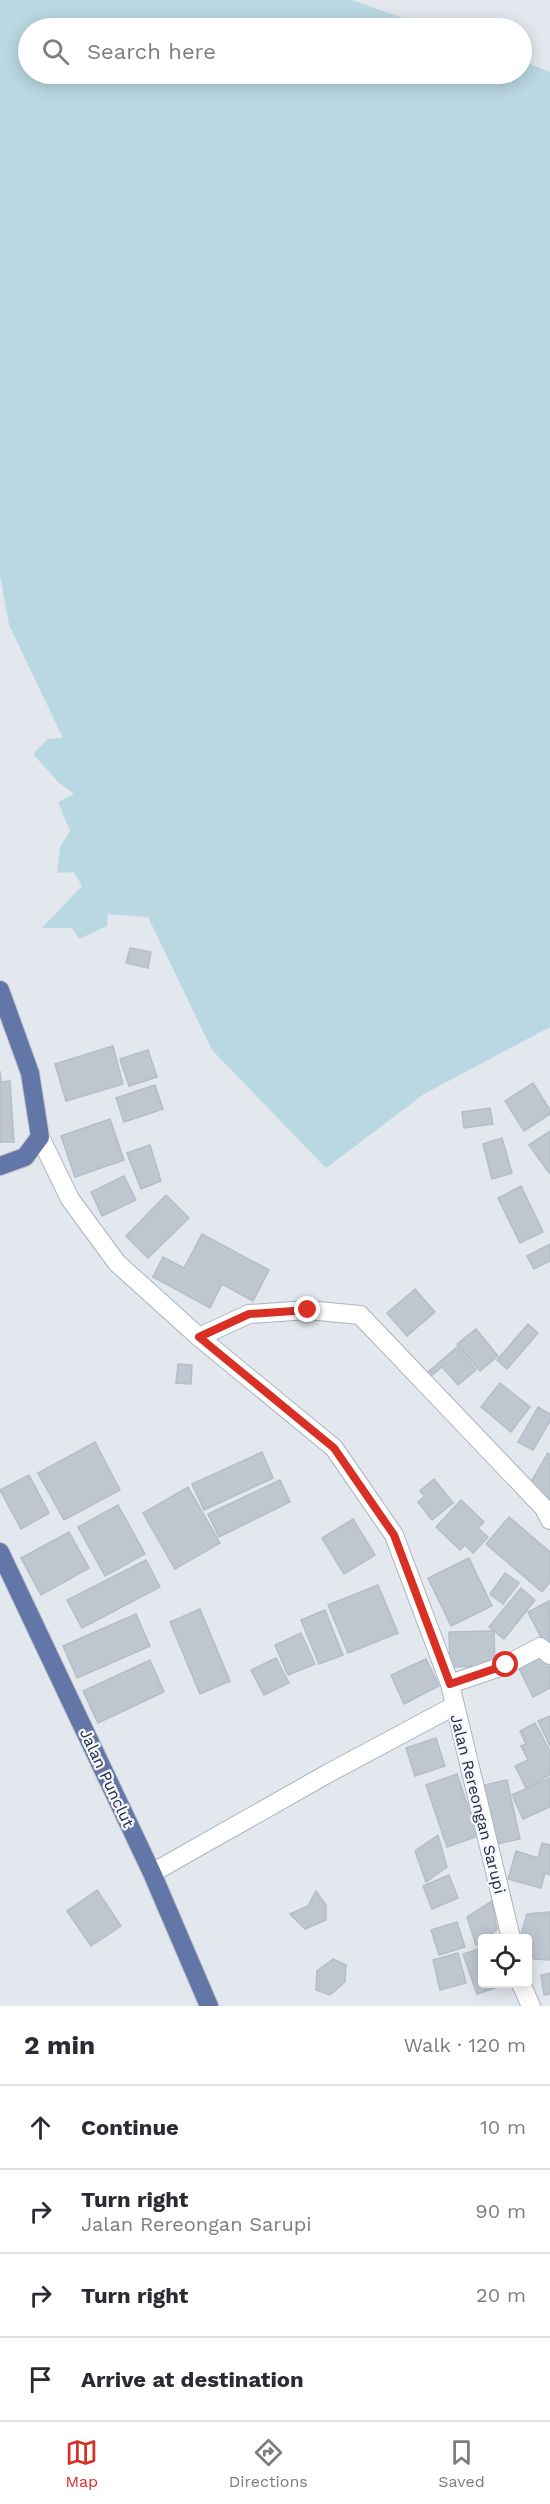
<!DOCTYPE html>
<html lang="en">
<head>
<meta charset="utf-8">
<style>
	:root { --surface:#fff; --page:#f7f7f7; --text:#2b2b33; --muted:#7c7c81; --line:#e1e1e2; --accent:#d93025 }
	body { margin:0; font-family:"Work Sans",sans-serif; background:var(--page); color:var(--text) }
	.controls { position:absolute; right:18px; bottom:18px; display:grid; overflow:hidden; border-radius:6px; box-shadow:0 3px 15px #0003 }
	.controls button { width:54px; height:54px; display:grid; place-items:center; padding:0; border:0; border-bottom:2px solid var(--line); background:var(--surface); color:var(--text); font:30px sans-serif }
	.stop { position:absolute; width:18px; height:18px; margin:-14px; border:4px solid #d93025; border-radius:50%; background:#fff }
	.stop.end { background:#d93025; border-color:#fff; box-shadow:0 2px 6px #0008 }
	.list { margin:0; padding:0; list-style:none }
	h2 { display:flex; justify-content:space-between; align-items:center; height:78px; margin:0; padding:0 24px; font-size:26px }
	h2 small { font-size:20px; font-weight:400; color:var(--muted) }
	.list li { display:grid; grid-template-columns:39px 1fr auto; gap:18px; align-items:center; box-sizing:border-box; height:84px; padding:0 24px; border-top:2px solid var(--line) }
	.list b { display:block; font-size:22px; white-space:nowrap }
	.list p { margin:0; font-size:20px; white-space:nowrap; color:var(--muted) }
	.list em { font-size:20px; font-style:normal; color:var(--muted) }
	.icon { flex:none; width:33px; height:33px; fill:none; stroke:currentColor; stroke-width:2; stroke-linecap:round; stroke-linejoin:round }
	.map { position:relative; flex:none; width:550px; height:2006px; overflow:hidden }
	.search { position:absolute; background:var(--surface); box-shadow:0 3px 15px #0003; left:18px; right:18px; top:18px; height:66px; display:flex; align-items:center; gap:15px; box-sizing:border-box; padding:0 21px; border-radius:33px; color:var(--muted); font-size:22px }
	.sheet { height:414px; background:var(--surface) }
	nav { display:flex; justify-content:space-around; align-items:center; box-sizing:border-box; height:84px; border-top:2px solid var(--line); background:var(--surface); font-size:16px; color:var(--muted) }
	nav a { display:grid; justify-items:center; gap:3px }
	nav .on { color:var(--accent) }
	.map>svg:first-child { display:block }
	.green { fill:#bad8e1 }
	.building { fill:#bec6cf; stroke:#b5bdc9; stroke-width:1.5 }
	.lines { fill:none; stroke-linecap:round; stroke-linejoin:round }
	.minor-casing { stroke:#adb3be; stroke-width:20 }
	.major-casing { stroke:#c1c3ca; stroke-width:20 }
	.minor { stroke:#fff; stroke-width:18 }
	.major { stroke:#6376a8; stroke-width:18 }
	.route { stroke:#d93025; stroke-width:8 }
	.labels { text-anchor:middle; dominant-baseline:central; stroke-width:4.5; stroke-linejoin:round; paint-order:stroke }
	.street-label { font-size:16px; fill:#212a42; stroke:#f4f7fa }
</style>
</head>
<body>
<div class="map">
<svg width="550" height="2006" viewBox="0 0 550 2006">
	<rect width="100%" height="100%" fill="#e3e8ee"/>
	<polygon class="green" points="0,0 352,0 431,28 28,28 28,74 522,74 522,61 550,72 550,1027 424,1094 326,1168 212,1050 148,917 108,914 107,926 79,939 72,928 42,928 82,886 74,872 57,873 60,847 70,831 58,802 74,794 59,783 33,754 48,739 63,738 9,625 0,575"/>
	<g class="building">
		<polygon points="130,948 151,952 148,968 126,963"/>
		<polygon points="113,1046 123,1084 66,1101 55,1064"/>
		<polygon points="148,1050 157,1077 129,1086 120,1059"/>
		<polygon points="0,1071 1,1082 10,1081 14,1142 0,1142"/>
		<polygon points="533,1083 550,1110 550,1114 524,1131 505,1101"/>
		<polygon points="155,1085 163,1109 124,1122 116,1098"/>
		<polygon points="490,1108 493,1124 464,1128 462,1112"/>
		<polygon points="110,1119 124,1160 75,1177 61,1136"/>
		<polygon points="550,1131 550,1173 549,1173 529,1145"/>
		<polygon points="502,1138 512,1173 492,1179 483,1144"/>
		<polygon points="150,1145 161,1181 141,1189 127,1153"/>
		<polygon points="124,1176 136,1200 102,1216 91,1192"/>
		<polygon points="521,1186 543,1232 520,1243 498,1198"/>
		<polygon points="166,1195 189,1218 148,1258 126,1236"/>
		<polygon points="202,1234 269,1270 253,1301 222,1284 210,1308 153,1277 163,1257 184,1268"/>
		<polygon points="550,1244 550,1261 534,1269 527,1256"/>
		<polygon points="415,1289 435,1312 407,1336 387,1313"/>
		<polygon points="528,1324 538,1333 507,1369 497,1360"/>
		<polygon points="476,1329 498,1356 480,1371 457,1344"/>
		<polygon points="457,1347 476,1370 458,1385 442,1367 431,1376 428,1372"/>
		<polygon points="178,1364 192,1365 191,1384 176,1383"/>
		<polygon points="500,1383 530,1407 511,1432 481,1407"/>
		<polygon points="538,1407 550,1414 550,1421 533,1450 518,1442"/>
		<polygon points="95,1442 120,1490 64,1520 38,1473"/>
		<polygon points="262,1452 273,1478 204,1510 192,1484"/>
		<polygon points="548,1453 550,1455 550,1501 528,1487"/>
		<polygon points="29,1475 49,1513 21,1529 0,1490"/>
		<polygon points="434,1479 453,1503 432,1520 418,1502 425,1496 420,1491"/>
		<polygon points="280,1480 290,1502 219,1537 208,1514"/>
		<polygon points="188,1487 220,1543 175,1569 143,1513"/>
		<polygon points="461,1500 484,1522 478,1528 488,1537 473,1553 465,1545 460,1550 436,1527"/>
		<polygon points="118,1505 145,1554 105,1576 78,1527"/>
		<polygon points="509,1517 550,1552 550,1582 542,1592 486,1544"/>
		<polygon points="353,1519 375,1555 344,1574 322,1538"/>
		<polygon points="69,1532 89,1568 41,1595 21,1558"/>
		<polygon points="469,1558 492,1606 451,1626 428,1578"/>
		<polygon points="146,1560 160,1587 82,1628 67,1600"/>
		<polygon points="505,1573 519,1583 503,1604 490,1594"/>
		<polygon points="378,1585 398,1633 348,1653 328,1605"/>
		<polygon points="521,1588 535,1600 504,1639 489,1627"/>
		<polygon points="549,1601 550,1650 548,1651 528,1612"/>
		<polygon points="200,1609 230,1681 200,1694 170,1622"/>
		<polygon points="325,1610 343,1655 319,1664 301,1620"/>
		<polygon points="136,1614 150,1646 77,1678 63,1646"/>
		<polygon points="494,1631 495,1666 450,1667 449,1632"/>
		<polygon points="301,1633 315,1664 288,1675 275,1645"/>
		<polygon points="540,1651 548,1667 550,1666 550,1688 533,1697 516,1662"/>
		<polygon points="276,1658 289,1683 264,1695 251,1670"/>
		<polygon points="426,1659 439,1686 404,1704 391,1675"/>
		<polygon points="150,1660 164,1692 98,1723 83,1691"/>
		<polygon points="550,1716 550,1746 538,1721"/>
		<polygon points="535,1723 550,1751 550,1775 526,1788 515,1766 528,1760 521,1746 526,1744 520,1731"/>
		<polygon points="436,1738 445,1766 415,1776 406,1748"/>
		<polygon points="457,1774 478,1836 447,1847 426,1785"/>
		<polygon points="550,1778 550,1807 523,1819 512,1795"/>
		<polygon points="507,1780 520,1839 496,1844 484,1785"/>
		<polygon points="438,1835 447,1867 426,1882 415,1851"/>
		<polygon points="542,1843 550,1845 550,1875 545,1873 541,1888 508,1879 516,1851 538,1858"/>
		<polygon points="449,1875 458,1898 432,1909 423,1886"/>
		<polygon points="97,1890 121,1926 91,1946 67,1911"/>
		<polygon points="316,1891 326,1905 326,1920 305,1929 290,1914 308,1906"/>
		<polygon points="492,1901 497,1930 476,1945 467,1917"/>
		<polygon points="550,1912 550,1960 534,1959 528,1950 528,1938 520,1938 527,1914"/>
		<polygon points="457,1922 465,1947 439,1955 431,1930"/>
		<polygon points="482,1948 482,1984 496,1984 498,1987 477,1994 463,1954"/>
		<polygon points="458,1953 466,1983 440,1990 433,1960"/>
		<polygon points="333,1959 346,1965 345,1982 330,1995 316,1990 317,1971"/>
		<polygon points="550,1973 550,1994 544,1995 541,1975"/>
	</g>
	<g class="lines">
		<g class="minor-casing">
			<g id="minor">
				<polyline points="40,1137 70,1199 117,1263 199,1337 334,1448 394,1535 450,1684 511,1938"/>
				<polyline points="199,1337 249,1314 308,1310 360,1315 544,1508 550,1520"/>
				<polyline points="450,1684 506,1665 540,1647 550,1655"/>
				<polyline points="152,1873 327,1774 454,1706"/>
				<polyline points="521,1984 531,2006"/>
			</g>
		</g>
		<g class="major-casing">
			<g id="major">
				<polyline points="0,990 30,1073 40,1137 25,1157 0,1166"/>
				<polyline points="0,1552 152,1873 209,2006"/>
			</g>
		</g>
		<use href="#minor" class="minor"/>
		<use href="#major" class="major"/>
	</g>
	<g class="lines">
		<polyline class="route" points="308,1310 249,1314 199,1337 334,1448 394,1535 450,1684 506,1665"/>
	</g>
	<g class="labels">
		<g class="street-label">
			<text transform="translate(107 1778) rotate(65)">Jalan Punclut</text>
			<text transform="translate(478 1804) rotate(76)">Jalan Rereongan Sarupi</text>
		</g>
	</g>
</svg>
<div class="controls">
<button><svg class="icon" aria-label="locate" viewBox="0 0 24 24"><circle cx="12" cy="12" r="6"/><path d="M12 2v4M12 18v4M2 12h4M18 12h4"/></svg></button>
</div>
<div class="stop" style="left:506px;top:1665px"></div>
<div class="stop end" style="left:308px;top:1310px"></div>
<div class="search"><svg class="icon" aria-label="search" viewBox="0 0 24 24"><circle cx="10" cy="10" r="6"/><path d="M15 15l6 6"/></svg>Search here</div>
</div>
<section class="sheet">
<h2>2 min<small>Walk · 120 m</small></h2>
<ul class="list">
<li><svg class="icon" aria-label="ahead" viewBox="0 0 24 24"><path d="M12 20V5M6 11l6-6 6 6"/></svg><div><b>Continue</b></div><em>10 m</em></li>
<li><svg class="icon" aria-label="right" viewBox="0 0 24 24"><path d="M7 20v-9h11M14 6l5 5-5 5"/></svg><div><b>Turn right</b><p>Jalan Rereongan Sarupi</p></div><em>90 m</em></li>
<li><svg class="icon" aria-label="right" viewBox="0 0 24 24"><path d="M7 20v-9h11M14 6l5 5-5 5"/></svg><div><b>Turn right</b></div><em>20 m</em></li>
<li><svg class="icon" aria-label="arrive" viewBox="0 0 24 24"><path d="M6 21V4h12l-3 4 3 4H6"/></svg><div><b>Arrive at destination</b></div></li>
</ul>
</section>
<nav>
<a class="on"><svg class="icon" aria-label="map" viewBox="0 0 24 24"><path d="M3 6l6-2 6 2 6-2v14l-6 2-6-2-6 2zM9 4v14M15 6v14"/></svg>Map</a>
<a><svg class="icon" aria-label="directions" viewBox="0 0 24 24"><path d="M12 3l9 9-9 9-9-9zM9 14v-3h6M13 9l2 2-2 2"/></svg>Directions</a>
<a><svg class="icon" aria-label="saved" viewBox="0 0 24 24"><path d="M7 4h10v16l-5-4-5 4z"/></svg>Saved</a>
</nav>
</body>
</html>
